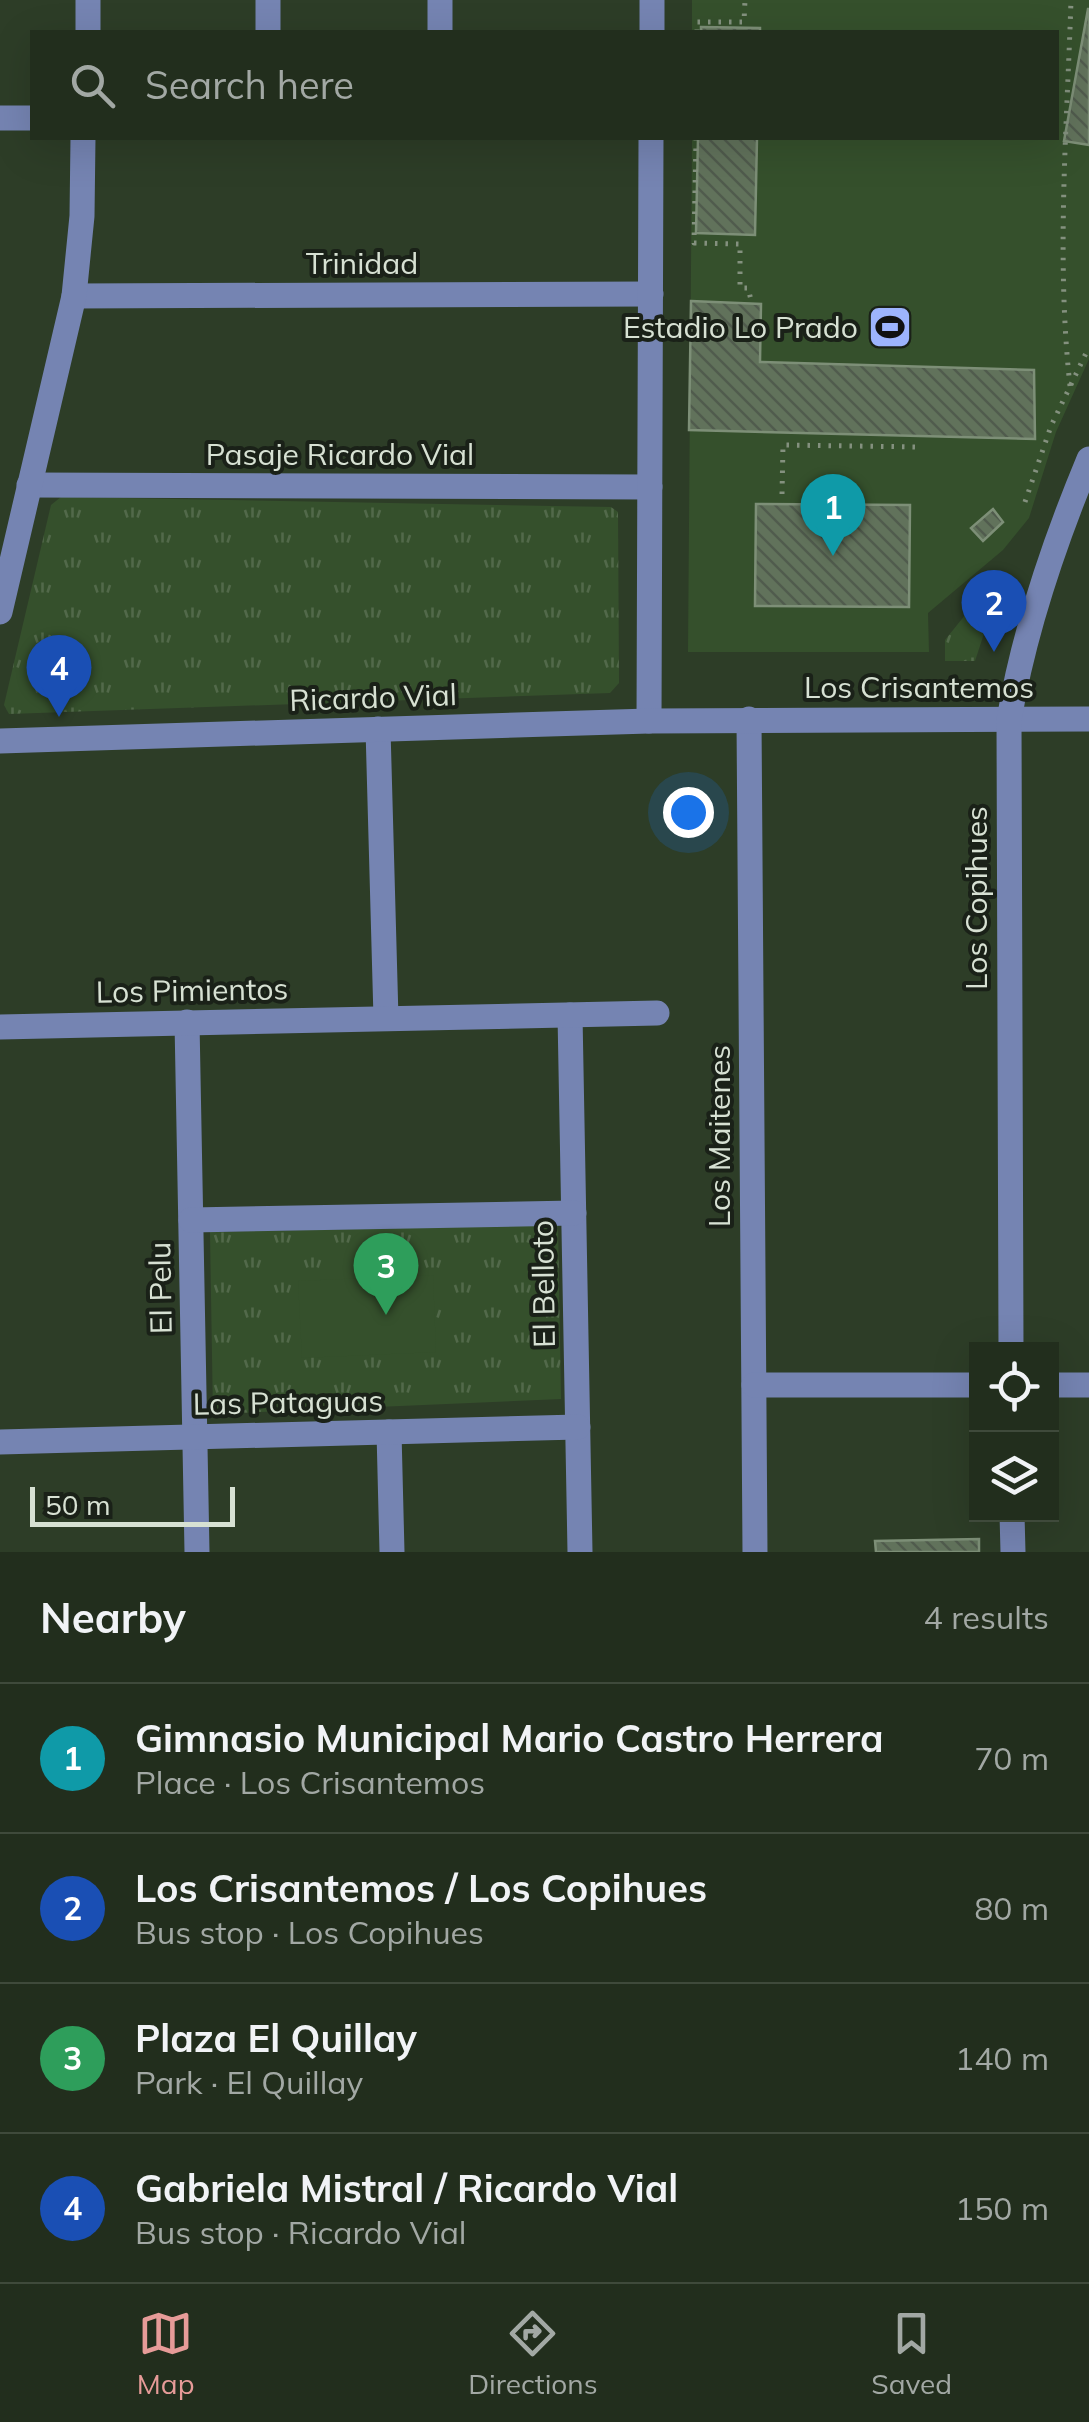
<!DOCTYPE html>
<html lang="en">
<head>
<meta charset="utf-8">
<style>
	:root { --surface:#222e1d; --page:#2e3a2a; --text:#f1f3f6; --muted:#a2a8a4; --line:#3f4a3b; --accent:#e69b98 }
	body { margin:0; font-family:Mulish,sans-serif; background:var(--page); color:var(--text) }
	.controls { position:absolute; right:30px; bottom:30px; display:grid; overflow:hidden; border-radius:0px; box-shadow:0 10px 40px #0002 }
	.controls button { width:90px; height:90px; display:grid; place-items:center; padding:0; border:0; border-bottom:2px solid var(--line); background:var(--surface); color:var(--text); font:50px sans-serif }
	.scale { position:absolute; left:30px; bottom:25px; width:205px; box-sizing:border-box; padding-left:10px; border:5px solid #d7e1d3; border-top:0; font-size:28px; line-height:35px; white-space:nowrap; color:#d7e1d3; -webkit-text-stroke:8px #1a2118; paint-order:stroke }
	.you { position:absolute; left:688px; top:812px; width:35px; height:35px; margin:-25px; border:8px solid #fff; border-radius:50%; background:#1a73e8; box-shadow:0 0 0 15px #1a73e833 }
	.badge { display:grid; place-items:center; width:65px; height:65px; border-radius:50%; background:var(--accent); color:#fff; font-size:32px; font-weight:700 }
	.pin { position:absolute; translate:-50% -82px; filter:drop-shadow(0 2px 5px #0008) }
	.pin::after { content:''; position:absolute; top:52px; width:35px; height:30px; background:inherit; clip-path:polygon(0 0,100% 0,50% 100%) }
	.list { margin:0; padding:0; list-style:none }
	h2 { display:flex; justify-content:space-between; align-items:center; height:130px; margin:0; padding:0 40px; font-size:42px }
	h2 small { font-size:32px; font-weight:400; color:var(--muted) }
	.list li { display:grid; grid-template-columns:65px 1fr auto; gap:30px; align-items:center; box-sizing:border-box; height:150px; padding:0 40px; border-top:2px solid var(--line) }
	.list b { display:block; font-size:38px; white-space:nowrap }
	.list p { margin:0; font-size:32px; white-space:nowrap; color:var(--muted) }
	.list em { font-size:32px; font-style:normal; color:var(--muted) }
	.icon { flex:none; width:55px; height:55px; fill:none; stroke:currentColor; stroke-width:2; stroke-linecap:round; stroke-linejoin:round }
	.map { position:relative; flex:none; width:1089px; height:1552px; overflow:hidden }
	.search { position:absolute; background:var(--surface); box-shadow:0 10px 40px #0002; left:30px; right:30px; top:30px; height:110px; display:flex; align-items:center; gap:25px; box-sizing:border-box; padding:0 35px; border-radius:0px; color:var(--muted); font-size:38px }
	.sheet { height:730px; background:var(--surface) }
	nav { display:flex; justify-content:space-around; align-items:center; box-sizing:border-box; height:140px; border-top:2px solid var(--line); background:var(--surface); font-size:28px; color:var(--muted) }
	nav a { display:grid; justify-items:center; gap:5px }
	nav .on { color:var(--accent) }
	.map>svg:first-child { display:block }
	.grass { fill:url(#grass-tufts) }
	.pitch { fill:#35502c }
	.building { fill:url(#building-back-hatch); stroke:#7d8f77; stroke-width:2.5 }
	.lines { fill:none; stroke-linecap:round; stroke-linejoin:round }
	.path { stroke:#84917f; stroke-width:5; stroke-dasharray:2.5 8; stroke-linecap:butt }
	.minor { stroke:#7584b2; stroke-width:25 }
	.labels { text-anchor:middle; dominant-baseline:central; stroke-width:8; stroke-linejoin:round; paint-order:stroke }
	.street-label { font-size:30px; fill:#d7e1d3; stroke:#1a2118 }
	.poi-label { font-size:30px; fill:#d7e1d3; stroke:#1a2118; text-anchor:end }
</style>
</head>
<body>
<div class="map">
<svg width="1089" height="1552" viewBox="0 0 1089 1552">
	<defs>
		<pattern id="grass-tufts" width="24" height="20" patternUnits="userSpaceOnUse" patternTransform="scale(2.5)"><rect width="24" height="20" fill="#35502c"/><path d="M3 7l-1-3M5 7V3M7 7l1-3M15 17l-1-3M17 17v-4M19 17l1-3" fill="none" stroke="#52694a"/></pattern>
		<pattern id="building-back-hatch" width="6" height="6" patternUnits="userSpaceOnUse" patternTransform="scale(2.5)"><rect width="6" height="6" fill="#61725b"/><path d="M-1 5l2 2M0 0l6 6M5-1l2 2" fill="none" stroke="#505b4d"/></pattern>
	</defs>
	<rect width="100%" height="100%" fill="#2d3d27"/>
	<g class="grass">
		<polygon points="61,497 611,507 618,512 619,683 610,693 9,714 4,705 51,505"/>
		<polygon points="974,604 990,615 975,661 945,661 945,640"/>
		<polygon points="558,1225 561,1399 213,1414 210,1232"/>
	</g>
	<g class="pitch">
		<polygon points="692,0 1089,0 1089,359 1056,432 1029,518 1003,550 928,613 929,652 688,652 692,138 1056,138 1056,32 692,32"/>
		<polygon points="433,1275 436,1352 302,1358 298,1281"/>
	</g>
	<g class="building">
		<polygon points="1088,9 1089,9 1089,145 1064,141"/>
		<polygon points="701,27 760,28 760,32 701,32"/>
		<polygon points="698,138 757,138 755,235 696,233"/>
		<polygon points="691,301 761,304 760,362 1034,370 1035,439 689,430"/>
		<polygon points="756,504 910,505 909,607 755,606"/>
		<polygon points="993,509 1003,522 983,541 971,528"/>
		<polygon points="979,1539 979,1552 876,1552 875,1541"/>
	</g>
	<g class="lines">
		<g class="path">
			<polyline points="697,32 697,22 744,22 745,0"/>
			<polyline points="696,138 694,243 740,244 740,288 748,288 752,304"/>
			<path d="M1070,386c-14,-128 -3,-258 1,-386"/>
			<polyline points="782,494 783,445 921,447"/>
			<polyline points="1025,502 1051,426 1089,347"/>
		</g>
		<g class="minor">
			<polyline points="88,32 88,0"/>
			<polyline points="268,32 268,0"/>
			<polyline points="440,32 440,0"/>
			<polyline points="652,32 652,0"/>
			<polyline points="0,118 32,118"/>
			<polyline points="74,296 651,294"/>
			<polyline points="29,485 650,487"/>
			<polyline points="0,612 74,296 82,216 83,138"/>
			<polyline points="749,719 755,1552"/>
			<polyline points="649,721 651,138"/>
			<polyline points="378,729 386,1018"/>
			<polyline points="0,741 649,721 1089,719"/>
			<polyline points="570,1015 580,1552"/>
			<polyline points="187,1022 197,1552"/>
			<polyline points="0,1027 657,1013"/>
			<polyline points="191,1220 574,1213"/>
			<path d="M1011,1350l-2,-630c15,-90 45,-177 80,-261"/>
			<polyline points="754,1385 976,1385"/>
			<polyline points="1052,1385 1089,1385"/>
			<polyline points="389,1432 392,1552"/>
			<polyline points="0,1442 578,1427"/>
			<polyline points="1012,1514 1013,1552"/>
		</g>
	</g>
	<defs>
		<g id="stadium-square" transform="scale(2.25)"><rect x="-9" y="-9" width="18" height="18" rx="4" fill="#9db4fd" stroke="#1a2118"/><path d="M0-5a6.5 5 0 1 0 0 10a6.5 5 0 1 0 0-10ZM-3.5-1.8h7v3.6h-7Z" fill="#111"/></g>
	</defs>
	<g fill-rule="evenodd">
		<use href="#stadium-square" x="890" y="327"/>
	</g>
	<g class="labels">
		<g class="street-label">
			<text x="362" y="263">Trinidad</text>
			<text x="340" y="454">Pasaje Ricardo Vial</text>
			<text x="919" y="687">Los Crisantemos</text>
			<text transform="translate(373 697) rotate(-2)">Ricardo Vial</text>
			<text transform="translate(976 898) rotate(-90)">Los Copihues</text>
			<text transform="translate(192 990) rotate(-1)">Los Pimientos</text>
			<text transform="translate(719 1136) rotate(-90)">Los Maitenes</text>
			<text transform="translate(543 1284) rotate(-91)">El Belloto</text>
			<text transform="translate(160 1288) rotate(-91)">El Pelu</text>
			<text transform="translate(288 1402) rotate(-1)">Las Pataguas</text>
		</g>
		<g class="poi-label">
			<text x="858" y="327">Estadio Lo Prado</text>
		</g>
	</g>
</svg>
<div class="controls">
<button><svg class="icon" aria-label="locate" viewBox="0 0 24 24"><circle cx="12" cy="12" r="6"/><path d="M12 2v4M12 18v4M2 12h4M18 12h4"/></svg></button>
<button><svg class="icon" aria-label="layers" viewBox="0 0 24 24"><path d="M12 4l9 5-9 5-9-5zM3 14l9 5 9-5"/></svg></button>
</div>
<div class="scale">50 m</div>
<div class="you"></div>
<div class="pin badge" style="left:833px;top:556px;background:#0f9aa8">1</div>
<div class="pin badge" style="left:994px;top:652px;background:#1a4fb4">2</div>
<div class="pin badge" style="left:386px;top:1315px;background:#2e9e5b">3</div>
<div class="pin badge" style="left:59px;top:717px;background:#1a4fb4">4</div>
<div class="search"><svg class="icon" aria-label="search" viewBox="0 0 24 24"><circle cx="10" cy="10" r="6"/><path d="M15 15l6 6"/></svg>Search here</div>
</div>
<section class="sheet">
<h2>Nearby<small>4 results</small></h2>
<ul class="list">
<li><span class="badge" style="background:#0f9aa8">1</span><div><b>Gimnasio Municipal Mario Castro Herrera</b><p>Place · Los Crisantemos</p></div><em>70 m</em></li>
<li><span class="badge" style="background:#1a4fb4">2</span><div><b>Los Crisantemos / Los Copihues</b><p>Bus stop · Los Copihues</p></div><em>80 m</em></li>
<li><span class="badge" style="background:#2e9e5b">3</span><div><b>Plaza El Quillay</b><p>Park · El Quillay</p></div><em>140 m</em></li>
<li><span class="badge" style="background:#1a4fb4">4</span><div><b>Gabriela Mistral / Ricardo Vial</b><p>Bus stop · Ricardo Vial</p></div><em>150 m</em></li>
</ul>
</section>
<nav>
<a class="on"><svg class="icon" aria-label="map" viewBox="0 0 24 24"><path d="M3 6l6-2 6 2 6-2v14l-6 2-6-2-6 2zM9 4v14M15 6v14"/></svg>Map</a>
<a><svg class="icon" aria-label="directions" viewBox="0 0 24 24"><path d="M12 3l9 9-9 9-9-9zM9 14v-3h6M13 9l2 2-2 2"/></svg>Directions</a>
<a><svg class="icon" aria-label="saved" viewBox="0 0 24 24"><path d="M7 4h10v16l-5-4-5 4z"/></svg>Saved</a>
</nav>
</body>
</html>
